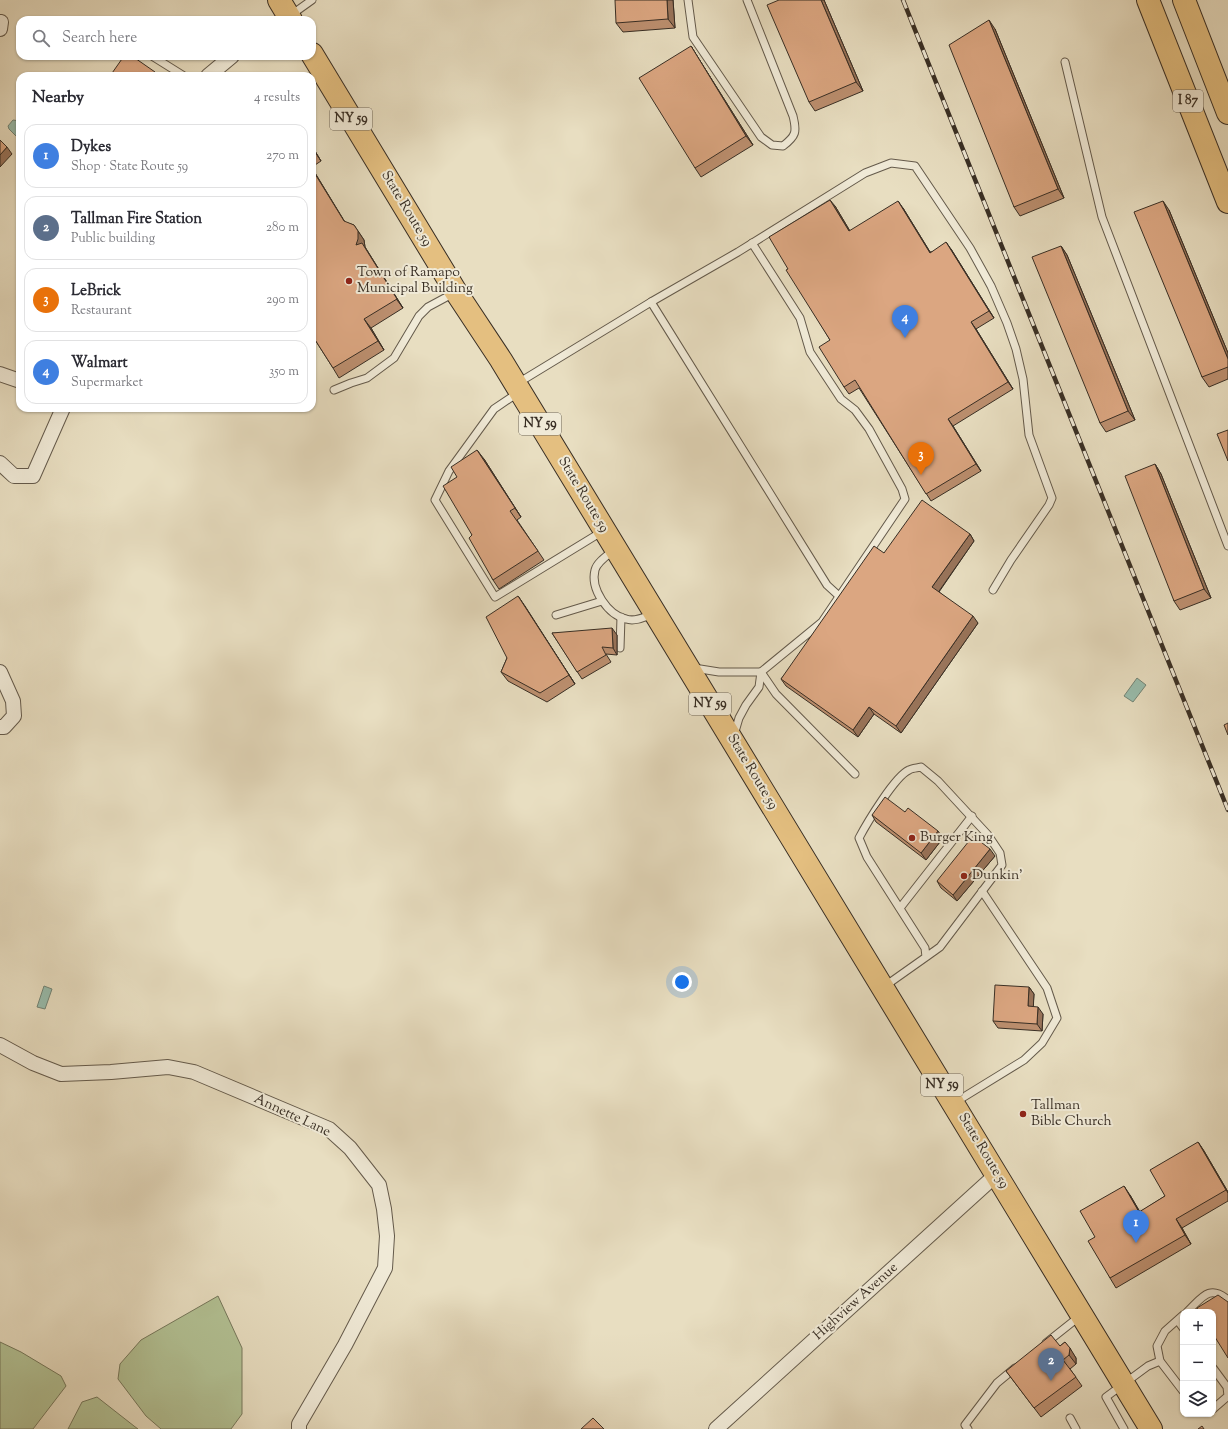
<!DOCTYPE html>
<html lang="en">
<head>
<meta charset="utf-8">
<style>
	:root { --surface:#fff; --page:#f7f7f7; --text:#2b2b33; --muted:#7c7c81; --line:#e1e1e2; --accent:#b45309 }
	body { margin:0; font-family:"Sorts Mill Goudy",serif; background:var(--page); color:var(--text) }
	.controls { position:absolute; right:12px; bottom:12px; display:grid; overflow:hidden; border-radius:8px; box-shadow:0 1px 3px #0004 }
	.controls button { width:36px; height:36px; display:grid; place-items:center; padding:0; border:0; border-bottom:1px solid var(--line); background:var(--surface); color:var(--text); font:20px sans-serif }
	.you { position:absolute; left:682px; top:982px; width:14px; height:14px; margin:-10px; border:3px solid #fff; border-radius:50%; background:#1a73e8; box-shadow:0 0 0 6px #1a73e833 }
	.badge { display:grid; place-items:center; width:26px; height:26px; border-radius:50%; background:var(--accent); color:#fff; font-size:13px; font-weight:700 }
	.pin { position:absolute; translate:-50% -33px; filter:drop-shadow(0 1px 2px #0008) }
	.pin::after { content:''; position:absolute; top:21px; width:14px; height:12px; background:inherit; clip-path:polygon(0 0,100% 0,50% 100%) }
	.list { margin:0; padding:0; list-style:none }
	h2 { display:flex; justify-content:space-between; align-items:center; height:52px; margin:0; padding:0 16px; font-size:17px }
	h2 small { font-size:13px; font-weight:400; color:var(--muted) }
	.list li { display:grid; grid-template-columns:26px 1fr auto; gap:12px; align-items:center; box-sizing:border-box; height:64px; margin:0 8px 8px; padding:0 8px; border:1px solid var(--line); border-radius:12px }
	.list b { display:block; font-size:15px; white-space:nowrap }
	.list p { margin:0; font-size:13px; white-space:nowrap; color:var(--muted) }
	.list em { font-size:13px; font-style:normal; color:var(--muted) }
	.icon { flex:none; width:22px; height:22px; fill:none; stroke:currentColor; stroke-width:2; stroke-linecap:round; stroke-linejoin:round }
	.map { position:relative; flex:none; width:1228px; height:1429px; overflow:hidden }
	.search { position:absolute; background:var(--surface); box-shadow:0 1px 3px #0004; left:16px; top:16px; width:300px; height:44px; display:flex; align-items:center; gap:10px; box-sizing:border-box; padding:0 14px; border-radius:12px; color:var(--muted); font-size:15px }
	.panel { position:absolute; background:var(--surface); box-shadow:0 1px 3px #0004; left:16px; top:72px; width:300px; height:340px; border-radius:12px }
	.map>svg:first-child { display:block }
	.grass { fill:#b3c295; stroke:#76785c }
	.water { fill:#98bdad; stroke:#728476 }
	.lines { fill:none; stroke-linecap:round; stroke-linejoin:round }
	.lane-casing { stroke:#645a4b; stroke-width:9 }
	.street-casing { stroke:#645a4b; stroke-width:16 }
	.primary-casing { stroke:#382e24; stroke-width:24 }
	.highway-casing { stroke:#382e24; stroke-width:24 }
	.lane { stroke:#f0ead7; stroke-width:7 }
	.street { stroke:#f0ead7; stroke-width:14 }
	.primary { stroke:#e4bf80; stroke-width:22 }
	.highway { stroke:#e4bf80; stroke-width:22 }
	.rail-casing { stroke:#382e24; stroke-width:4.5 }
	.rail { stroke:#f0ead7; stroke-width:3; stroke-dasharray:9; stroke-linecap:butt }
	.wall { fill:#bc8f6f; stroke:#382e24 }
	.shaded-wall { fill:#99745a; stroke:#382e24 }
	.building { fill:#dba681; stroke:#382e24 }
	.poi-dot { fill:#8f2418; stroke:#f0ead7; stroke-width:1.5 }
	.labels { text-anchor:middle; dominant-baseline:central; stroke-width:4; stroke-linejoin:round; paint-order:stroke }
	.shield { fill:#f0ead7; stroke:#6f665a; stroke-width:1 }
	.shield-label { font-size:13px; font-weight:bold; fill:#382e24 }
	.street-label { font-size:14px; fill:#382e24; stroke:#f0ead7 }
	.poi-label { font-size:14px; fill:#382e24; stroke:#f0ead7; text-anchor:start }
</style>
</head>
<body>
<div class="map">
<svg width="1228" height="1429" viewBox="0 0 1228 1429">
	<rect width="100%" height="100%" fill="#e8dec1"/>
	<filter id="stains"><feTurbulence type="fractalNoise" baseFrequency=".005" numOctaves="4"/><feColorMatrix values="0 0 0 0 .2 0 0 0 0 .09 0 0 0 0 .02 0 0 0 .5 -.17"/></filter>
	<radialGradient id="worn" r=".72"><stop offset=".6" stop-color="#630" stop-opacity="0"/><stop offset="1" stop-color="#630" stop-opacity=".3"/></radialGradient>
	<g class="grass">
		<polygon points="218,1296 242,1348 242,1414 231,1429 161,1429 146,1416 118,1379 120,1364 141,1340"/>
		<polygon points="0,1342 21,1352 61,1376 66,1386 33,1429 0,1429"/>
		<polygon points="97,1397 134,1426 138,1429 68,1429 82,1402"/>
	</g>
	<g class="water">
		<polygon points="13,120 20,121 20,140 9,129 8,126"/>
		<polygon points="1137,678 1146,685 1133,702 1124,696"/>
		<polygon points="44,986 52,989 45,1009 37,1007"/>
	</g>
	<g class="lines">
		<g class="lane-casing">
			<g id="lane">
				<path d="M688,0l5,37 68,100 11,8 11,1c13,-10 14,-14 10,-30l-46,-116"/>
				<polyline points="291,15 312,0"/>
				<polyline points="152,56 184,76"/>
				<polyline points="1065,62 1102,217 1228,546"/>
				<polyline points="651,302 827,585 839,596"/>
				<polyline points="518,383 651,302 738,252 865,173 891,163 915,166 970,248 991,286 1007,323 1016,349 1023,379 1029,435 1052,498 1049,505 1011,560 993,590"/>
				<polyline points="334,390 351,383 367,378 394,358 419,316 428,307 454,293"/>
				<polyline points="519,392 494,409 449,471 435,500 495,597 603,531"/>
				<path d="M614,550c-6,5 -17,12 -19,20 -5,19 13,45 31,49 9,3 19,-2 27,-5"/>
				<polyline points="556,615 602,601"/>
				<polyline points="620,648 621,617"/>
				<polyline points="694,668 719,672 761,672 822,622 905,499 902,489 869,429 855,410 841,399 810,352 800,318 752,243"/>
				<polyline points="761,672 776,694 855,774"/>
				<polyline points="734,735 739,718 746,705 759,687 761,672"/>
				<polyline points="900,908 972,816"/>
				<path d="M885,986l41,-29 -1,-9 -58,-91 -8,-19c8,-15 36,-62 50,-68 3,-2 9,-2 12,-3l17,14 50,54 12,18 2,12 -62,82 -14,10"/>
				<polyline points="954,1103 1024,1060 1042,1043 1057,1018 1047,988 982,891"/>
				<path d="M1187,1312c14,-13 22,-29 41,-12"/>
				<polyline points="1183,1315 1165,1331 1157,1346 1160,1361 1183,1391"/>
				<polyline points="1178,1321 1183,1328"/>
				<polyline points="1046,1343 1080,1316"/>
				<polyline points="1213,1368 1227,1387 1228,1396 1213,1409"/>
				<polyline points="1070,1418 1076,1429"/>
				<polyline points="968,1429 965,1425 997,1383 1015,1368"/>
				<polyline points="1124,1429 1106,1397 1148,1366 1160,1361"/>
			</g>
		</g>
		<g class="street-casing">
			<g id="street">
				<polyline points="0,29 1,22"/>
				<polyline points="208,76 232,56"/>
				<polyline points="0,374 20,381"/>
				<polyline points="0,463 14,476 33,476 63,408"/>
				<polyline points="0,672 13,701 14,716 4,727 0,727"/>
				<polyline points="0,1045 33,1063 61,1074 111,1072 168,1067 194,1072 329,1129 350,1148 379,1185 384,1209 387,1236 385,1268 345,1345 299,1424 299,1429"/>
				<polyline points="716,1429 997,1174"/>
			</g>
		</g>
		<g class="primary-casing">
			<g id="primary">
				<polyline points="279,0 291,20"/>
				<polyline points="312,54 456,292 501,360 1151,1429"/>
			</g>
		</g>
		<g class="highway-casing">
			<g id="highway">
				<polyline points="1148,0 1228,202"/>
				<polyline points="1184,0 1228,113"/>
			</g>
		</g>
		<use href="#lane" class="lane"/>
		<use href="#street" class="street"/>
		<use href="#primary" class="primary"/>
		<use href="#highway" class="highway"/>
		<g class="rail-casing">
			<polyline id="rail" points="903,0 1228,810"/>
		</g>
		<use href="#rail" class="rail"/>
	</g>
	<g class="wall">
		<polygon points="673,0 675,28 623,32 616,23"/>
		<polygon points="824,0 863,91 815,111 809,102"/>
		<polygon points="995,29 1064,198 1020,216 1014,207"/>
		<polygon points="691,46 697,56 753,145 701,177 695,168"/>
		<polygon points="312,146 321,161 312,167"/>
		<polygon points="312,168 345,222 354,225 364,240 365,247 403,308 371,328 384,350 339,378 333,368 312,335"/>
		<polygon points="835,206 850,231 903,208 930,252 951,249 994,318 976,329 1013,389 953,426 981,471 931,501 859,388 849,394 844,387 830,340 788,269"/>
		<polygon points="1169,210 1228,353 1228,379 1209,387 1202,377"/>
		<polygon points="1061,246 1067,255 1135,420 1106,432 1100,423"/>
		<polygon points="484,459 521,517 517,520 544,560 499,589 493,580 472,535 457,477"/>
		<polygon points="1155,464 1161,474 1211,598 1180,610 1174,601"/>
		<polygon points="970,534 974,541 939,592 978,623 901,733 874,714 858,737 786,686 781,679 884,553"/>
		<polygon points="518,596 575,684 547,702 508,681 501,672 507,658"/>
		<polygon points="552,633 617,635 617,655 606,654 611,662 582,679"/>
		<polygon points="905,812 943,838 926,860 876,822 872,815"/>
		<polygon points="995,856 957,901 941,888 937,881"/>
		<polygon points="1029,987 1034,994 1033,1007 1043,1014 1042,1031 998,1028 993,1021"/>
		<polygon points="1198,1142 1204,1151 1228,1192 1228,1201 1182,1228 1191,1244 1116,1288 1110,1278 1095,1237 1130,1195 1140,1212 1165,1196"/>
		<polygon points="1065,1342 1076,1358 1076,1364 1070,1369 1082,1386 1041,1417 1006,1371 1060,1346"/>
	</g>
	<g class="shaded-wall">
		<polygon points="667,0 673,0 675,28 668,19"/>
		<polygon points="821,0 824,0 863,91 856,82"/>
		<polygon points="989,20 995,29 1064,198 1058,189"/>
		<polygon points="691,46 697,56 753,145 746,136"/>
		<polygon points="155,72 158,76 152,76"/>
		<polygon points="312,146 321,161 315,152 312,147"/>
		<polygon points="7,147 12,154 0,167 0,155"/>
		<polygon points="312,168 350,231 344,221 312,169"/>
		<polygon points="830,200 835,206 854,238 849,231"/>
		<polygon points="898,201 903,208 935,260 930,253"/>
		<polygon points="1163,201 1169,210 1228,353 1228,359"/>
		<polygon points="358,231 364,240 365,247 403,308 356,245"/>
		<polygon points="946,242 951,249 994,318 989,311"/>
		<polygon points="1061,246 1067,255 1135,420 1128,411"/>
		<polygon points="364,319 371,328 384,350 378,341"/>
		<polygon points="971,322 976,329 1013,389 1008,382"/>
		<polygon points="948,419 953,426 981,471 976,464"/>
		<polygon points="477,450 484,459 521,517 515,508"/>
		<polygon points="1155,464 1161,474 1211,598 1204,589"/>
		<polygon points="970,534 974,541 937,594 932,587"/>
		<polygon points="518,596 525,606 575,684 569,675"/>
		<polygon points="973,616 978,623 901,733 896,726"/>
		<polygon points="612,628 617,635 617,655 613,648"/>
		<polygon points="869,707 874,714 858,737 853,730"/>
		<polygon points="938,831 943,838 926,860 921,853"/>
		<polygon points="990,849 995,856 957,901 953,895"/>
		<polygon points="1029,987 1034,994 1033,1013 1028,1006"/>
		<polygon points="1038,1007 1043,1014 1042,1031 1037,1024"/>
		<polygon points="1198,1142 1204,1151 1228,1192 1228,1193"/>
		<polygon points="1124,1186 1130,1195 1145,1221 1139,1212"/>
		<polygon points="1176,1219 1182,1228 1191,1244 1185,1235"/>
		<polygon points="1070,1348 1076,1358 1076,1364 1069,1355"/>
	</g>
	<g class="building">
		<polygon points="615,0 667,0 668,19 616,23"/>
		<polygon points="779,0 821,0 856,82 809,102 767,5"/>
		<polygon points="989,20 1058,189 1014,207 949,45"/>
		<polygon points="691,46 746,136 695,168 639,78"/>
		<polygon points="124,56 132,56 155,72 152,76 110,76"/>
		<polygon points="0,140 7,147 0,155"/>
		<polygon points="312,147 315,152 312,154"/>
		<polygon points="312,169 344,221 354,225 358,231 358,239 356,245 362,243 397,299 364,319 378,341 333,368 312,335"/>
		<polygon points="830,200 849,231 898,201 930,253 946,242 989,311 971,322 1008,382 948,419 976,464 926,494 855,380 844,387 819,347 830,340 786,270 788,269 769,237"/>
		<polygon points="1163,201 1228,359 1228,367 1202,377 1134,212"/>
		<polygon points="1061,246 1128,411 1100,423 1032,257"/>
		<polygon points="1228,430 1228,461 1217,434"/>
		<polygon points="477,450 515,508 510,511 538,551 493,580 469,538 472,535 443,486 457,477 451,467"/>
		<polygon points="1155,464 1204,589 1174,601 1125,476"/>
		<polygon points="922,500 970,534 932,587 973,616 896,726 869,707 853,730 781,679 874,546 884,553"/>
		<polygon points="518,596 569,675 540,693 501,672 507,658 486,617"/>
		<polygon points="612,628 613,648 602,647 606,655 577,672 552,633"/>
		<polygon points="1228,723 1228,735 1224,725"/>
		<polygon points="885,797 905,812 908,808 938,831 921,853 872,815"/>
		<polygon points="973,836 990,849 953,895 937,881"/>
		<polygon points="995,985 1029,987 1028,1006 1038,1007 1037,1024 993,1021"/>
		<polygon points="1198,1142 1226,1190 1176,1219 1185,1235 1110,1278 1088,1241 1095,1237 1080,1211 1124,1186 1139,1212 1165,1196 1150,1170"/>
		<polygon points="1218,1295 1228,1302 1228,1358 1213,1334 1213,1312 1199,1312 1197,1308"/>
		<polygon points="1051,1335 1060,1346 1065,1342 1070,1348 1069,1355 1063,1360 1076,1377 1034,1408 1006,1371"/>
		<polygon points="593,1418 604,1429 581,1429"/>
		<polygon points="1202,1426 1204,1429 1198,1429"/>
	</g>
	<g class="poi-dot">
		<circle cx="349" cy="281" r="4"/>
		<circle cx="912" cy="838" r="4"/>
		<circle cx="964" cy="876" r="4"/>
		<circle cx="1023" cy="1114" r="4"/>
	</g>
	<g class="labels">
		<g class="shield">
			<rect x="1173" y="90" width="30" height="22" rx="3"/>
			<rect x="330" y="108" width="42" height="22" rx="3"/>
			<rect x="519" y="413" width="42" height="22" rx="3"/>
			<rect x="689" y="693" width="42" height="22" rx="3"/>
			<rect x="921" y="1074" width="42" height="22" rx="3"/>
		</g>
		<g class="shield-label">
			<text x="1188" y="101">I 87</text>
			<text x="351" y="119">NY 59</text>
			<text x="540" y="424">NY 59</text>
			<text x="710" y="704">NY 59</text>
			<text x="942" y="1085">NY 59</text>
		</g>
		<g class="street-label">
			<text transform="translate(406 209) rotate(59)">State Route 59</text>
			<text transform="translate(583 495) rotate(59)">State Route 59</text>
			<text transform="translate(752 772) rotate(59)">State Route 59</text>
			<text transform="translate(292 1116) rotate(25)">Annette Lane</text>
			<text transform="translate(983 1151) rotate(59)">State Route 59</text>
			<text transform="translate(856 1302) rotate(-42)">Highview Avenue</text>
		</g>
		<g class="poi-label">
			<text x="357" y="273">Town of Ramapo<tspan x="357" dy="16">Municipal Building</tspan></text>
			<text x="920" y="838">Burger King</text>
			<text x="972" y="876">Dunkin'</text>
			<text x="1031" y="1106">Tallman<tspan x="1031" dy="16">Bible Church</tspan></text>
		</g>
	</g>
	<rect width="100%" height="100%" filter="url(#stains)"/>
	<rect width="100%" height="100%" fill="url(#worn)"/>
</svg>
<div class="controls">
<button>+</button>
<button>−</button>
<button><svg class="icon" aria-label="layers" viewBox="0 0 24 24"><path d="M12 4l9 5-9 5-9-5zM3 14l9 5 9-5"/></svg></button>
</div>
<div class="you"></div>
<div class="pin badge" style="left:1136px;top:1243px;background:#3f7fe0">1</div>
<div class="pin badge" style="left:1051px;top:1381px;background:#5c6f8a">2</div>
<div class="pin badge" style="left:921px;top:475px;background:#e8710a">3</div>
<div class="pin badge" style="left:905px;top:338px;background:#3f7fe0">4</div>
<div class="search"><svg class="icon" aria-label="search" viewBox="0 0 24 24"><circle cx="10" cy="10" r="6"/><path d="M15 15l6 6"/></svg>Search here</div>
<section class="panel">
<h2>Nearby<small>4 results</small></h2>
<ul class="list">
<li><span class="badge" style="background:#3f7fe0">1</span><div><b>Dykes</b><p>Shop · State Route 59</p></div><em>270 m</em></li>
<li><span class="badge" style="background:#5c6f8a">2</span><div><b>Tallman Fire Station</b><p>Public building</p></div><em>280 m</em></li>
<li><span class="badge" style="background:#e8710a">3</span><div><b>LeBrick</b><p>Restaurant</p></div><em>290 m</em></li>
<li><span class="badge" style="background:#3f7fe0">4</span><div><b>Walmart</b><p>Supermarket</p></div><em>350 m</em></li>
</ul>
</section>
</div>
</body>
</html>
